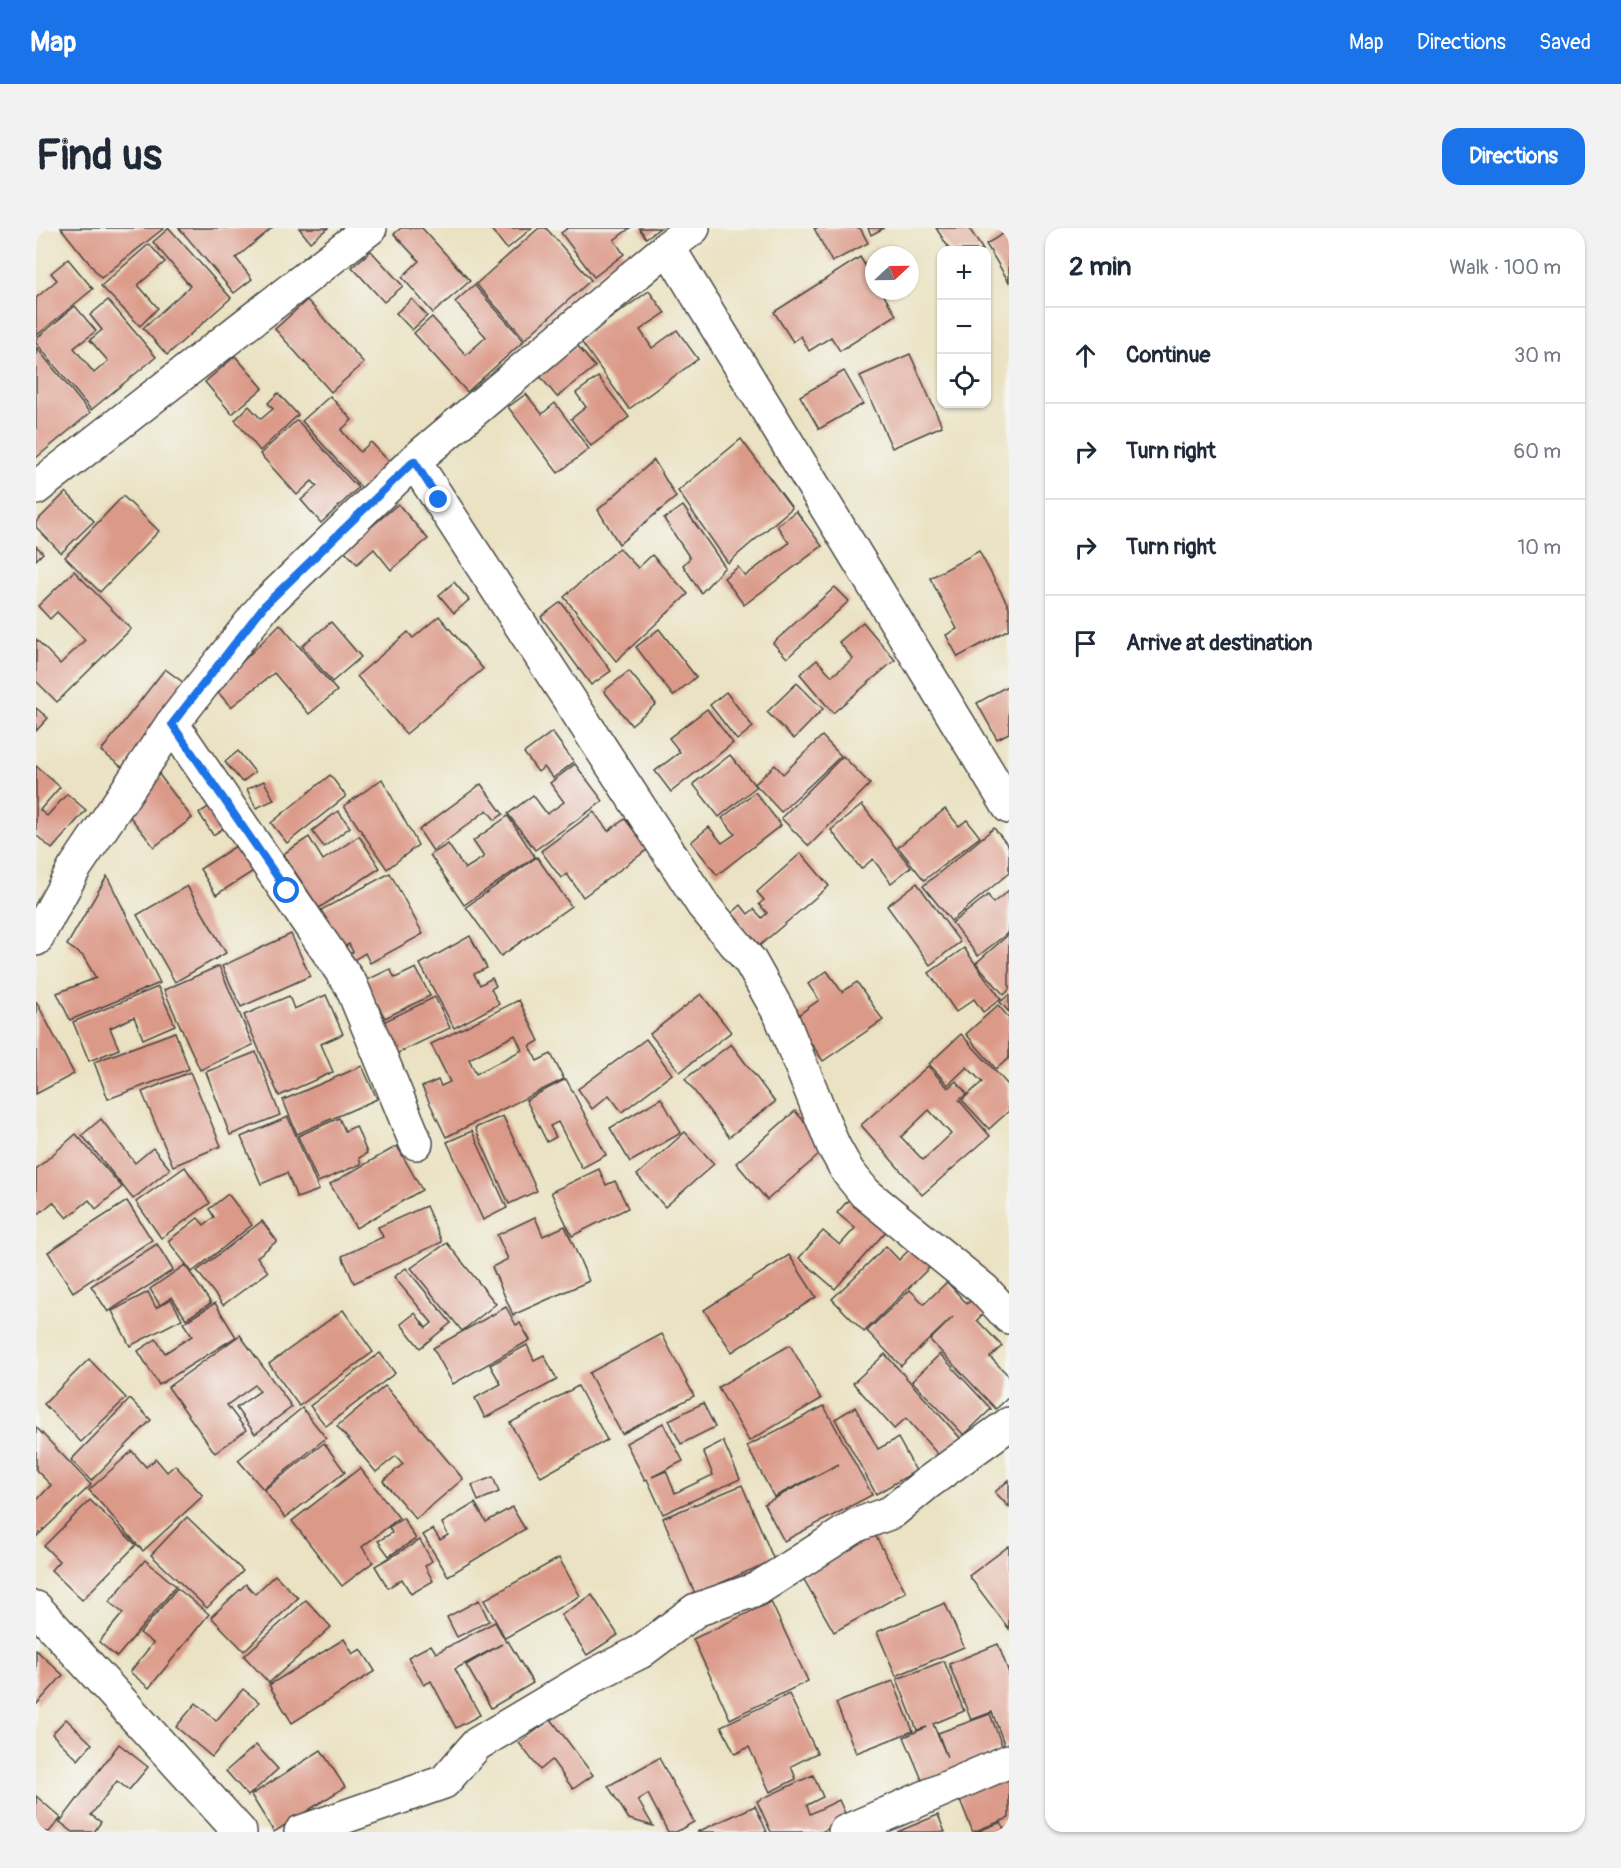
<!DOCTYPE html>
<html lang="en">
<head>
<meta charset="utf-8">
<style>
	:root { --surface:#fff; --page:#f2f2f3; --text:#1f2937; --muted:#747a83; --line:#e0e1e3; --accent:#1a73e8 }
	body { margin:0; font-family:Pangolin,sans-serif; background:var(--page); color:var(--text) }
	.controls { position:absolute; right:18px; top:18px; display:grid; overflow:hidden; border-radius:12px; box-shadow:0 2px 4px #0004 }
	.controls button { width:54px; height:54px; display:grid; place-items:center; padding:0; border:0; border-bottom:2px solid var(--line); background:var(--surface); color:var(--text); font:30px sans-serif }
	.compass { position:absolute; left:829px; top:18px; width:54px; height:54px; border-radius:50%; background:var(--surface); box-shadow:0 2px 4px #0004; rotate:68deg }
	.stop { position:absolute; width:18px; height:18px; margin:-14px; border:4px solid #1a73e8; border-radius:50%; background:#fff }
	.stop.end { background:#1a73e8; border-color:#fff; box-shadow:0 2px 6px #0008 }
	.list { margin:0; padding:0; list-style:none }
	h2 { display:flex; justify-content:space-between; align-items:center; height:78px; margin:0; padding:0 24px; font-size:26px }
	h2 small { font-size:20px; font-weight:400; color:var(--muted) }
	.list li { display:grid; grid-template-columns:39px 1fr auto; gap:18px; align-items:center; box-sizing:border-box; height:96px; padding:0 24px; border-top:2px solid var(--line) }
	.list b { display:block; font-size:22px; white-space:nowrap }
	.list em { font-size:20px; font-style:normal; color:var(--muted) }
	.icon { flex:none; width:33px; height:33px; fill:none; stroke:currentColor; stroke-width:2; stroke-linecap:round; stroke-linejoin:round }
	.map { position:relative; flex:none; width:973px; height:1604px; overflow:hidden; border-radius:18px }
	header { display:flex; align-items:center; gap:36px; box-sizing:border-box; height:84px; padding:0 30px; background:var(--accent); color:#fff }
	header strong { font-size:28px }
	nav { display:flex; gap:33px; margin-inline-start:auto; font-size:21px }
	.intro { display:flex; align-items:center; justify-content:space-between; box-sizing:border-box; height:144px; padding:0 36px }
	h1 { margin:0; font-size:42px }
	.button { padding:15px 27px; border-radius:18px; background:var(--accent); color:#fff; font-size:21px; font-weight:700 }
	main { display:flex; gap:36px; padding:0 36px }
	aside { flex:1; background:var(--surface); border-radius:18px; box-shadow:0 2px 4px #0004 }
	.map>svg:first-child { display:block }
	.building { fill:#db9988; fill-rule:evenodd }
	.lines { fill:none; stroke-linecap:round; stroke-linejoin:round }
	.minor-casing { stroke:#484642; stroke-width:36 }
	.minor { stroke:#fff; stroke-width:33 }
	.route { stroke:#1a73e8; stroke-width:8 }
</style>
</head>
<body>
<header>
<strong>Map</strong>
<nav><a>Map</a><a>Directions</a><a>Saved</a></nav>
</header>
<div class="intro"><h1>Find us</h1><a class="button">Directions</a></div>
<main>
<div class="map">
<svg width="973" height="1604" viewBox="0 0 973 1604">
	<rect width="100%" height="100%" fill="#f6f6f2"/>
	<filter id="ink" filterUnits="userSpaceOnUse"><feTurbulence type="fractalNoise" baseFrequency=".0167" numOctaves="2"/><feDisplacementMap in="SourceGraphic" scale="12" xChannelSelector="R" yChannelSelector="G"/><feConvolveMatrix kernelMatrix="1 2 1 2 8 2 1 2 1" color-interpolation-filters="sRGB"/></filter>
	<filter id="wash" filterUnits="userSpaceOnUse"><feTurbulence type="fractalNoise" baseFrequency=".008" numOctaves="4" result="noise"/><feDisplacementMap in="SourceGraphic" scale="24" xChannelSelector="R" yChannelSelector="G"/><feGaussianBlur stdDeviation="1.35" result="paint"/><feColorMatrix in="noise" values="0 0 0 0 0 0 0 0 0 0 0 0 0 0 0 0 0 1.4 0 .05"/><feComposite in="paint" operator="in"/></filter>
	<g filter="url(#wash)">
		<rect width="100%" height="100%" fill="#eae2c2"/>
		<g id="blocks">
			<g class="building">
				<polygon points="25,0 128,0 65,50"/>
				<polygon points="133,0 195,70 131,127 107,100 154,58 117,14"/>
				<polygon points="143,0 236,0 200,30 216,51 198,65"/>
				<polygon points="263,0 292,0 274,14"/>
				<polygon points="365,0 386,0 434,53 397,85 366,49 383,33 358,6"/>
				<polygon points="454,0 496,0 471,21"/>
				<polygon points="503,0 510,0 555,52 489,111 440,56"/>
				<polygon points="532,0 594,0 578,12 588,26 558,49 525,5"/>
				<polygon points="603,0 624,0 610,10"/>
				<polygon points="778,0 824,0 832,15 796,34"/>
				<polygon points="832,0 848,0 835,7"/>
				<polygon points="900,0 933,0 947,22 914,22"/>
				<polygon points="973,2 973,54 950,16"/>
				<polygon points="113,16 129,34 102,57 122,80 104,98 65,58"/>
				<polygon points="335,23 367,58 348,74 316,39"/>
				<polygon points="824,29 838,52 838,63 845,63 860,87 804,123 795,109 773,123 765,108 757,114 738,84"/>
				<polygon points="32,31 57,61 0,108 0,70 21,52 15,45"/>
				<polygon points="438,57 488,113 431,164 378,105 396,89 430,127 450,109 419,74"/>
				<polygon points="613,63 629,85 604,102 616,120 641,102 662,131 593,181 544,112"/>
				<polygon points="376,71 391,88 376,102 360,85"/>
				<polygon points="72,72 120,129 55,182 0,115 0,111 39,78 60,103 38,120 58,145 72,133 54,112 66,102 54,87"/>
				<polygon points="271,72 328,135 295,164 239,101"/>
				<polygon points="541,117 559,139 521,169 503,147"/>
				<polygon points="0,119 54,185 0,230"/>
				<polygon points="874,126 906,198 856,220 824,148"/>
				<polygon points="199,128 227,160 196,186 169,154"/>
				<polygon points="808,143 827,176 783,201 764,168"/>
				<polygon points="562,149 593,189 555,218 535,191 550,179 540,165"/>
				<polygon points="242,165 262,187 224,223 199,192 213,178 225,191 237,181 232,175"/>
				<polygon points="490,166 506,186 519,175 553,221 522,245 472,179"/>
				<polygon points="294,168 316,192 305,202 324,224 335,214 356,237 328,263 266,193"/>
				<polygon points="261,192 322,260 285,295 265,272 281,258 276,253 261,267 224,226"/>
				<polygon points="705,211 756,280 692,335 642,263"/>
				<polygon points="618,232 640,269 583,316 562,282"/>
				<polygon points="30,264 58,293 25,325 0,299 0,294"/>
				<polygon points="87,268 123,303 64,364 29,329"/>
				<polygon points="362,276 392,311 355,342 338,321 321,336 308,322"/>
				<polygon points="647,278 689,339 665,365 647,337 654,330 628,291"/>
				<polygon points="760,283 786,318 708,377 688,350 702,339 709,348 753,315 741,298"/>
				<polygon points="0,318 7,325 0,332"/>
				<polygon points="583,320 602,340 616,327 652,366 580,433 528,369"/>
				<polygon points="943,323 973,379 973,401 922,429 910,407 921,401 894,350"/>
				<polygon points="38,343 95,401 21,474 0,453 0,411 24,436 49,412 21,384 14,391 2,378"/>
				<polygon points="418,354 433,372 418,385 403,367"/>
				<polygon points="799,359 813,373 751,430 737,415"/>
				<polygon points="525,374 575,443 555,457 505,389"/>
				<polygon points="403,388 447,441 370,506 321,448 372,404 377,410"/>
				<polygon points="295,394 325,429 296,454 266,418"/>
				<polygon points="827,394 859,432 797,485 764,446 781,432 796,448 817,431 803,414"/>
				<polygon points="244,396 301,463 273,486 238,445 195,479 179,461"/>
				<polygon points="623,401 660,449 637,468 600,419"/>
				<polygon points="129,441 152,458 87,540 65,523"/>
				<polygon points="593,443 620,476 595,497 568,463"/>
				<polygon points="761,455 787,481 758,511 731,484"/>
				<polygon points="973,457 973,505 961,511 941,475"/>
				<polygon points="690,464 717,499 701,512 674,477"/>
				<polygon points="0,480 12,490 0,503"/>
				<polygon points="671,481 697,515 635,564 619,543 644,524 633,510"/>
				<polygon points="516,504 538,534 517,550 508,539 502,544 488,525"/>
				<polygon points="786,508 805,528 745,584 719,556 739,537 747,546"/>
				<polygon points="202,523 219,544 206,554 189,534"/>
				<polygon points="694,527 720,559 683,589 657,556"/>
				<polygon points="807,528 834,556 773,618 745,590"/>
				<polygon points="539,536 567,573 499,622 472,586 497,567 511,586 528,574 514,555"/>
				<polygon points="0,538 24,559 4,582 11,588 31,566 50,582 16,621 0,607"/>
				<polygon points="122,545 156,590 118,619 91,585"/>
				<polygon points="294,547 310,568 251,615 235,595"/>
				<polygon points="346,551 382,617 351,641 308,578"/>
				<polygon points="228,553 238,572 220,580 211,561"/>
				<polygon points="445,556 467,586 459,592 451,582 397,623 383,602"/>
				<polygon points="719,564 745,597 681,647 655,614 673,599 686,615 699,606 686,590"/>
				<polygon points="177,576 191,598 177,607 163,585"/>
				<polygon points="826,577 875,639 855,655 837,631 825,641 795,602"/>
				<polygon points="909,581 923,598 931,592 944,609 888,652 862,619"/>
				<polygon points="302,583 314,599 288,619 276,603"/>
				<polygon points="558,584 572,603 589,591 612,621 547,669 531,646 525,650 505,623"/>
				<polygon points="472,588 499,629 428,677 394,627 412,616 429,641 448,629 437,613"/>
				<polygon points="958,600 973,619 973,645 915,693 887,658"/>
				<polygon points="323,608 344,640 283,680 247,626 273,609 287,632"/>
				<polygon points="203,616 219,642 180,667 164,641"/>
				<polygon points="765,625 793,658 723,718 695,686 705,677 712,686 718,681 726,690 731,685 723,676 728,672 721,664"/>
				<polygon points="501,629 535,678 465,728 430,679"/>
				<polygon points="354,645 387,706 334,735 329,725 313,735 309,728 317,724 313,716 305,720 285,682"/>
				<polygon points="71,648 124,755 34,792 21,765 60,750 47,728 31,717"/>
				<polygon points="881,655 924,714 894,737 851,678"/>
				<polygon points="151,658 190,725 139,754 101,687"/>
				<polygon points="973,662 973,704 942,728 916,695 952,667 957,675"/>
				<polygon points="255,706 274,748 205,779 186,738"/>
				<polygon points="973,706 973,762 968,767 940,735"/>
				<polygon points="434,708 451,740 438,746 444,757 456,750 460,758 455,761 463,776 418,800 384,736"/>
				<polygon points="928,720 965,771 947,784 938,771 920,784 893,745"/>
				<polygon points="183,738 217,817 164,842 128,762"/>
				<polygon points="380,740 394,768 349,790 329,753 354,741 359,750"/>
				<polygon points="791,743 806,764 821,754 847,792 787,833 758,790 783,772 772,756"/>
				<polygon points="122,759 139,797 107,811 98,789 74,800 83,821 53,833 37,794"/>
				<polygon points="665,766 695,804 644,844 614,806"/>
				<polygon points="290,767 307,806 285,816 297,844 243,868 208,787 253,768 258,781"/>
				<polygon points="973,767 973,784 964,774"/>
				<polygon points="399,769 414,800 360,826 345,795"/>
				<path d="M483,772l20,41 -9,5 7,15 14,-7 13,25 -118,58 -24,-50 16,-7 3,6 9,-4 -19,-38zM479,807l7,15 -46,24 -7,-15z"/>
				<polygon points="0,773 38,846 0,866"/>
				<polygon points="962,777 973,790 973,830 960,841 930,806"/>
				<polygon points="139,804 153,841 72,871 58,834"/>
				<polygon points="925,806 973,858 973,883 953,901 926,872 946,854 931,839 912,857 893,836"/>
				<polygon points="610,811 636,846 586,884 573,867 556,881 542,861"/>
				<polygon points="695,816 739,874 693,909 649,851"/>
				<polygon points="220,824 244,887 194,907 170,844"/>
				<polygon points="326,838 341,871 261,906 247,872"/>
				<path d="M892,838l20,22 8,-7 11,13 -8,6 31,36 -68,59 -61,-70zM893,882l22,24 -28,26 -22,-23z"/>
				<polygon points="154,844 185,918 137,938 106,864"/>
				<polygon points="530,851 570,927 546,940 522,894 514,898 520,909 511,914 490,872"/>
				<polygon points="625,870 645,905 594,934 574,900"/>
				<polygon points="759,883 791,920 731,972 700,935"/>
				<polygon points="467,888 501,963 473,976 439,900"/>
				<polygon points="252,889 283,962 261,970 251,945 225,956 205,909"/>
				<polygon points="303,890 309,903 320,898 331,925 323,930 325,936 282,954 262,908"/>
				<polygon points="65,891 99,935 117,920 134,941 97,971 46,907"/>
				<polygon points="436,903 471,980 447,992 411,914"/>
				<polygon points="649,904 678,936 629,979 601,947"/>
				<polygon points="40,906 86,959 60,981 53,972 31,990 17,974 0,988 0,941"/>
				<polygon points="361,918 386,962 320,1000 294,956"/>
				<polygon points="149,939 174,975 125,1010 100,974"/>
				<polygon points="563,941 570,957 579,953 592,980 536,1008 515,964"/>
				<polygon points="192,966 216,997 156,1044 132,1013 162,990 168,997 178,989 173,981"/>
				<polygon points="815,969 852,1001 799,1061 763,1030 787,1003 804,1017 819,1000 801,985"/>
				<polygon points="91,973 116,1012 37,1064 12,1024"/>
				<polygon points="390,978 406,1014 318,1055 306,1028 347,1009 342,999"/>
				<polygon points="499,989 507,1008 529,998 553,1053 477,1087 456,1039 472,1031 461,1007"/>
				<polygon points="226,993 241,1013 221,1029 232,1044 187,1077 161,1043"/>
				<polygon points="411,1015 460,1076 426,1103 375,1040"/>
				<polygon points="121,1016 137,1042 72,1084 55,1058"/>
				<polygon points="850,1018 863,1032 877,1018 896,1037 828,1104 796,1071"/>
				<polygon points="753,1027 780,1069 696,1124 668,1082"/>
				<polygon points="149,1037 175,1075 150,1091 136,1069 124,1077 114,1061"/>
				<polygon points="370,1040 415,1095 384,1120 365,1096 379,1085 390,1100 396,1095 358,1049"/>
				<polygon points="911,1054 931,1076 937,1070 950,1083 941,1092 966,1118 954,1129 973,1148 973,1169 960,1181 894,1112 917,1089 865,1138 831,1103 874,1062 888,1076"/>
				<polygon points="112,1064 120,1080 135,1071 146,1091 94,1118 76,1083"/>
				<polygon points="179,1075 200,1109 123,1157 102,1123 120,1111 129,1125 156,1108 147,1095"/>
				<polygon points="470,1079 480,1097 484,1095 494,1112 417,1156 397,1120"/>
				<polygon points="307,1082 337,1124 263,1178 233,1136"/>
				<polygon points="626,1106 658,1168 586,1206 553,1145"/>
				<polygon points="204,1107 256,1179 219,1206 200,1180 224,1163 219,1157 191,1177 210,1202 179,1225 132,1159"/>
				<polygon points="491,1117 498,1132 508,1127 521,1152 449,1190 439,1170 465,1156 454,1137"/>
				<polygon points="754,1117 785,1171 713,1213 682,1159"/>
				<polygon points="344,1125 359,1145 290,1198 274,1178"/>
				<polygon points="849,1126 926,1212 905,1230 870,1190 858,1201 817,1155"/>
				<polygon points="904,1126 955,1181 928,1207 876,1153"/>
				<polygon points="53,1131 90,1170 45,1214 8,1176"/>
				<polygon points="349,1158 427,1251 380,1291 347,1253 367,1236 360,1228 340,1244 301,1198"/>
				<polygon points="542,1158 571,1212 505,1249 474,1195"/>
				<polygon points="94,1171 115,1192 55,1253 35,1232"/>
				<polygon points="667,1175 679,1199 645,1216 633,1192"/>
				<polygon points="788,1178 836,1267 748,1313 728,1276 803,1236 738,1269 711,1218"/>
				<polygon points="819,1179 842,1221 862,1210 880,1243 840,1266 799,1191"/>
				<polygon points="266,1180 290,1210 227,1261 202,1232"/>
				<polygon points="627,1195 647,1233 616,1249 630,1243 639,1265 677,1247 667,1223 687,1213 704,1251 627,1286 611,1251 609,1252 590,1215"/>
				<polygon points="0,1199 55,1257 0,1309 0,1273 15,1257 0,1242"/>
				<polygon points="288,1215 309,1244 249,1290 228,1262"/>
				<polygon points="96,1223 110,1239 120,1231 131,1244 139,1237 167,1268 107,1323 53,1262"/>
				<polygon points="324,1240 363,1290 326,1319 337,1334 306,1358 256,1293"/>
				<polygon points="457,1249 463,1264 442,1273 436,1257"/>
				<polygon points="973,1252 973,1279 959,1264"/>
				<polygon points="706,1257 738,1332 659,1366 627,1290"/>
				<polygon points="54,1272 100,1317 46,1372 15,1342 23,1333 8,1318"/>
				<polygon points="439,1275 450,1294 476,1279 489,1301 412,1348 387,1307 397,1301 404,1312 412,1307 406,1295"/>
				<polygon points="151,1289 207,1343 171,1380 115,1327"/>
				<polygon points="367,1290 380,1311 353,1328 342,1313 356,1305 353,1299"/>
				<polygon points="839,1307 870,1364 798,1404 766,1348"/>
				<polygon points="384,1312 396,1333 389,1338 397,1353 375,1366 366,1351 352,1360 339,1338"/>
				<polygon points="973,1318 973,1401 933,1348"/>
				<polygon points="523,1330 544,1368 469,1410 448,1372"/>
				<polygon points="109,1332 140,1358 81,1429 63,1414 87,1385 73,1374"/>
				<polygon points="239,1347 262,1370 208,1423 175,1389 210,1356 219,1366"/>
				<polygon points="141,1360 173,1386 113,1460 94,1444 117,1415 104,1405"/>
				<polygon points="556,1367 582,1407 551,1427 525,1387"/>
				<polygon points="270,1372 295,1399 233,1455 208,1428"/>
				<polygon points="443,1372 453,1393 421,1409 411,1389"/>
				<polygon points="735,1374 772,1453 694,1491 657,1411"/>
				<polygon points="909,1375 928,1419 860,1448 841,1404"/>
				<polygon points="459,1394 470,1414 472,1413 497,1455 455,1480 430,1437 466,1416 419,1441 444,1487 420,1500 395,1453 388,1457 372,1429 395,1417 400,1425"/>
				<polygon points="308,1411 317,1426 325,1421 339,1443 256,1495 233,1457"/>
				<polygon points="962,1416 973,1445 973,1517 969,1518 956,1484 935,1492 913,1436"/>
				<polygon points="0,1422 27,1447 0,1477"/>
				<polygon points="908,1433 928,1483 897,1496 911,1529 902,1505 954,1486 967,1520 887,1554 868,1509 891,1499 881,1502 861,1451"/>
				<polygon points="857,1453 877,1503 820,1525 800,1475"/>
				<polygon points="207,1461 223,1474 176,1529 140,1499 160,1475 180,1493"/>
				<polygon points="753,1466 781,1525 755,1538 760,1551 734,1564 713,1519 699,1526 685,1498"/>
				<polygon points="30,1491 56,1516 42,1532 16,1506"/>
				<polygon points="515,1491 557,1547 537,1561 516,1532 504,1542 483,1515"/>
				<polygon points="83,1516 112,1539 93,1562 81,1553 55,1587 65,1594 58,1604 37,1604 24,1594"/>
				<polygon points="220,1517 242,1541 212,1568 190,1543"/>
				<polygon points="285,1522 309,1559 238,1604 215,1567"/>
				<polygon points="623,1530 658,1594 640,1604 632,1604 612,1566 602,1572 617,1598 593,1591 572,1558"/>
				<polygon points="777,1547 787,1569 771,1577 774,1586 803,1572 812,1592 785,1604 735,1604 721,1573"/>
				<polygon points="973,1548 973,1590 937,1604 922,1567"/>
				<polygon points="0,1568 25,1590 13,1604 0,1604"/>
				<polygon points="719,1578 731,1604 661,1604"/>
				<polygon points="902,1587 909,1604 861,1604"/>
				<polygon points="965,1594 969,1604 940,1604"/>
			</g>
		</g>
	</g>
	<g filter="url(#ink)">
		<use href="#blocks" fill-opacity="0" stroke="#484642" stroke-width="1.5"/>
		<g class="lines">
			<g class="minor-casing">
				<g id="minor">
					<polyline points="632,19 973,579"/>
					<polyline points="378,233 667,677 714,733 745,788 797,917 812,944 829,965 948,1062 973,1089"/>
					<polyline points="0,260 334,0"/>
					<polyline points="136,496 315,757 380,915"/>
					<polyline points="0,711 38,641 136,496 228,378 378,233 632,19 657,0"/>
					<polyline points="0,1380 204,1604"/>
					<polyline points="265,1604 408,1554 441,1516 552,1450 604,1424 660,1382 721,1361 821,1297 856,1284 890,1256 973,1196"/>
					<polyline points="809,1604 973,1533"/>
				</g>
			</g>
			<use href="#minor" class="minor"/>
		</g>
	</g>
	<g class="lines" filter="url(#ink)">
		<polyline class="route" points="251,663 136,496 228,378 378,233 403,272"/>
	</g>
</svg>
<div class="controls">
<button>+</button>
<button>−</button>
<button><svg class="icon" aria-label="locate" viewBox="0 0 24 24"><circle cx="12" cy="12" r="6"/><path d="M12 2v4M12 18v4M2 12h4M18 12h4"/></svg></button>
</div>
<svg class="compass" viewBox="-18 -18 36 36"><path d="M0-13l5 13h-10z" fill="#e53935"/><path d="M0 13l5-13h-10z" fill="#747a83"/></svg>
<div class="stop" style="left:251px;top:663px"></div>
<div class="stop end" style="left:403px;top:272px"></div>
</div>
<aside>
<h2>2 min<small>Walk · 100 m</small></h2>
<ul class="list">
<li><svg class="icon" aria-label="ahead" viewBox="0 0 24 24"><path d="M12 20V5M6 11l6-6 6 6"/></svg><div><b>Continue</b></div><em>30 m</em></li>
<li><svg class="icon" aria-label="right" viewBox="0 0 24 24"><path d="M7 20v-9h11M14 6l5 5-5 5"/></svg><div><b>Turn right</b></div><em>60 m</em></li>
<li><svg class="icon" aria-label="right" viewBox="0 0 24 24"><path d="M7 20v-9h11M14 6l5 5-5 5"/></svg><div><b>Turn right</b></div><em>10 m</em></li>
<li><svg class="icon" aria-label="arrive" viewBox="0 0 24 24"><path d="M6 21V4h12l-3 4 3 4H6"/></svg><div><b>Arrive at destination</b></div></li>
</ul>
</aside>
</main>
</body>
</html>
